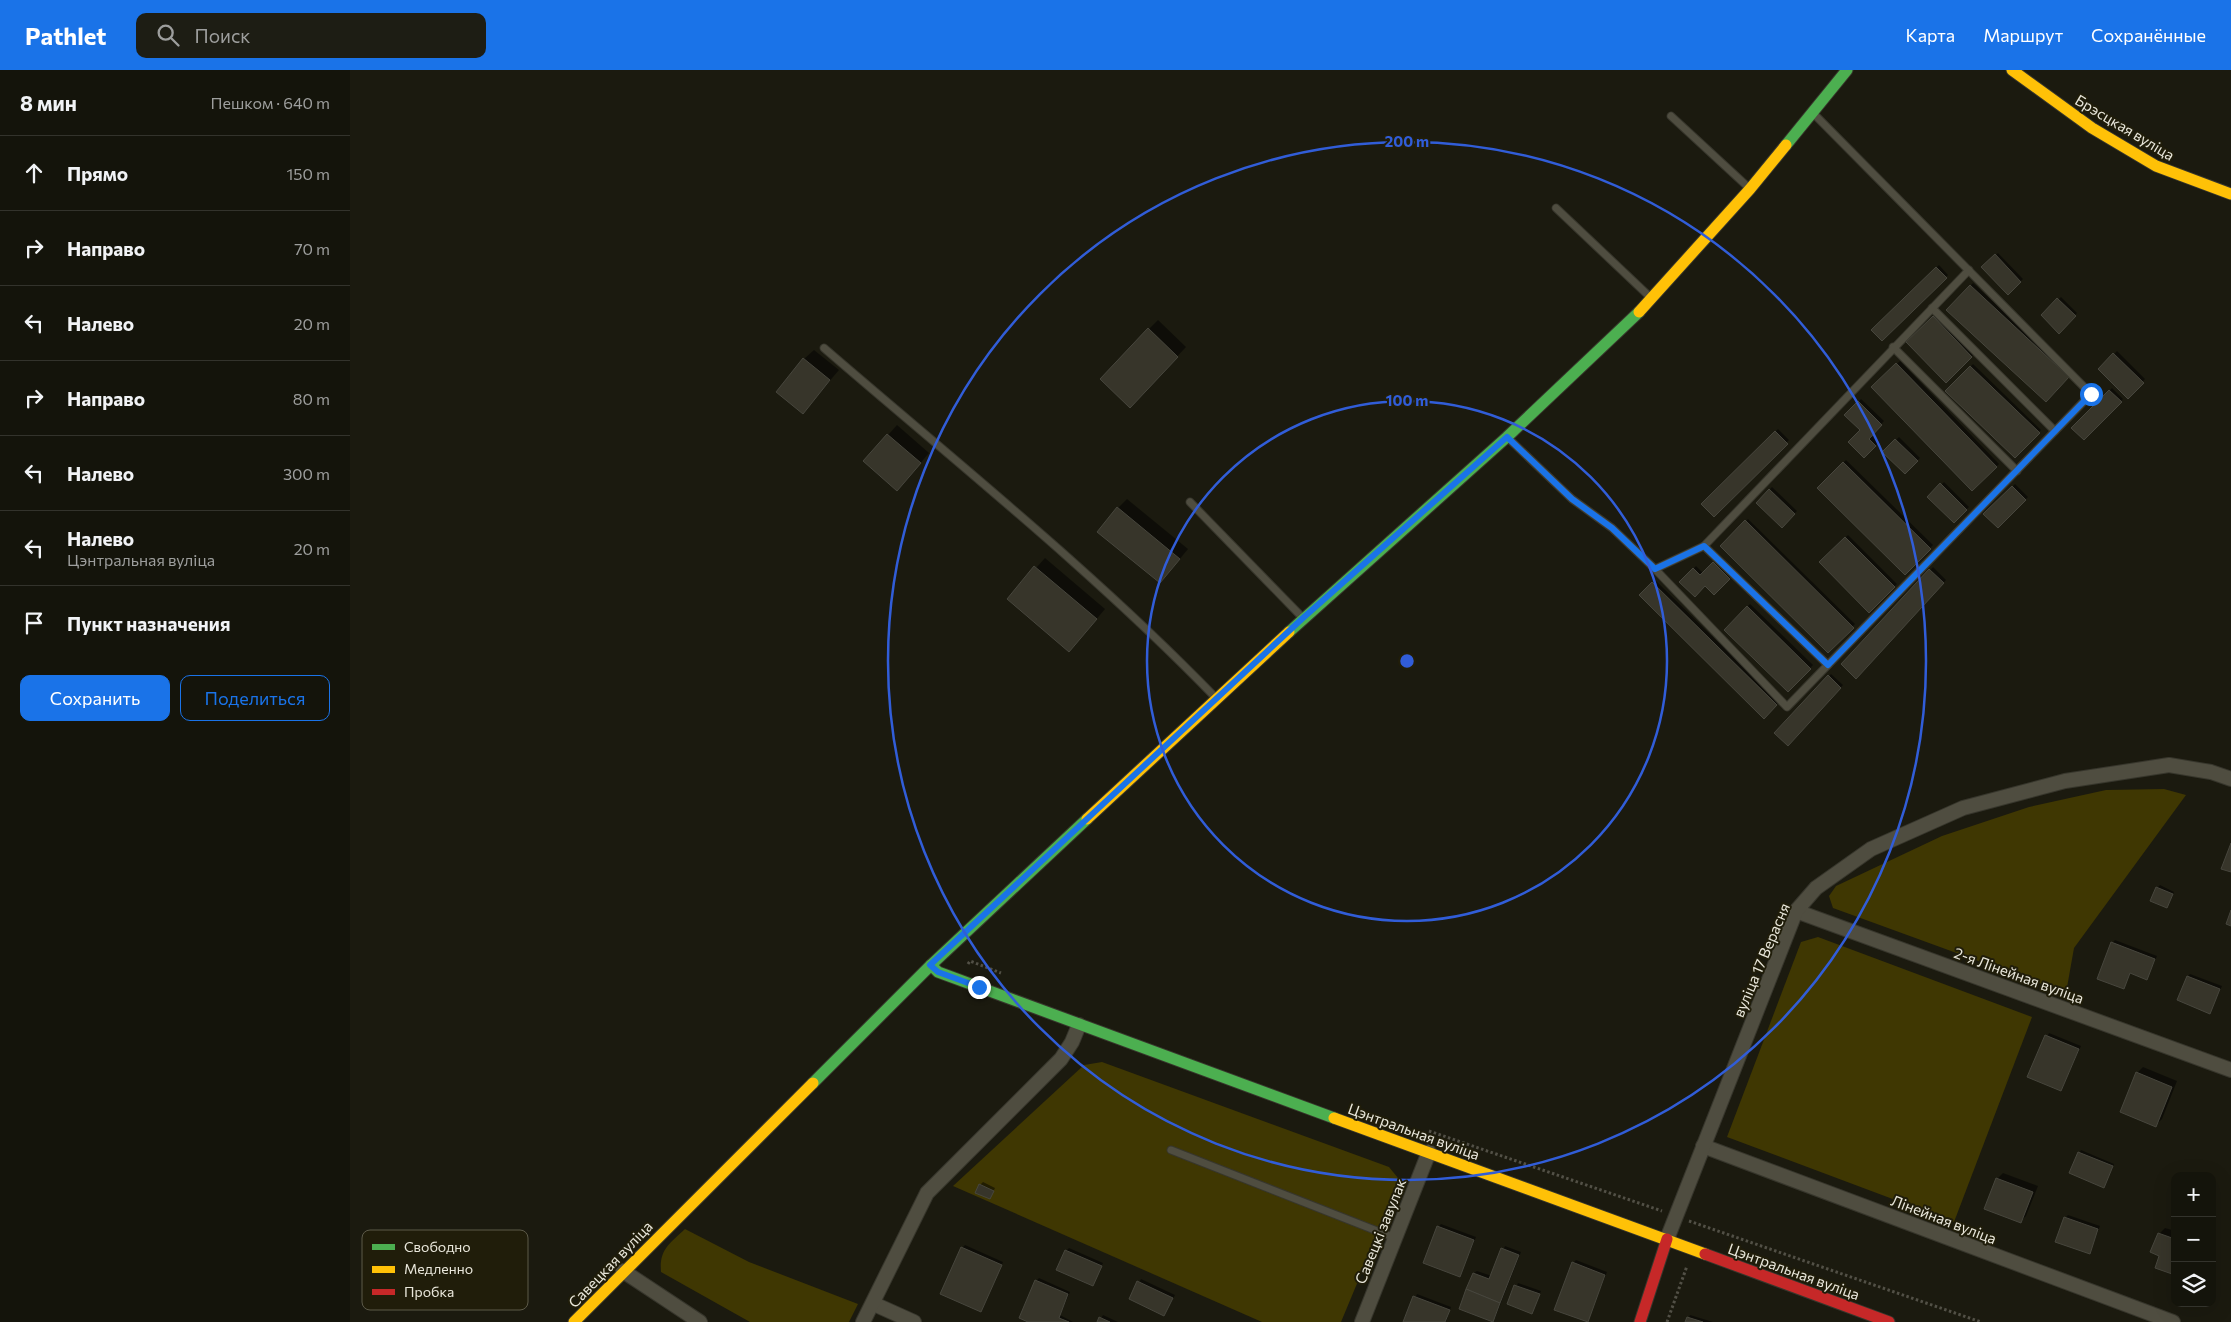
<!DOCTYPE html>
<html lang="ru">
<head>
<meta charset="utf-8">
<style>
	:root { --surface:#14140b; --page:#1d1d14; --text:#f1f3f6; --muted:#9d9e9d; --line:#33332c; --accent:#1a73e8 }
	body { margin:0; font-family:Commissioner,sans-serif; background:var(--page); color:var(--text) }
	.controls { position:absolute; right:15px; bottom:15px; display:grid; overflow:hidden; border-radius:10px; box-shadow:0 5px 20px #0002 }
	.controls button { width:45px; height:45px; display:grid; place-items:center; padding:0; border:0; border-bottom:1px solid var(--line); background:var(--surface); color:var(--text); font:25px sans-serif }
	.stop { position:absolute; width:15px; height:15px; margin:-11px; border:4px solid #1a73e8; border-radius:50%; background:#fff }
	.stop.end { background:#1a73e8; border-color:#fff; box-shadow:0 1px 5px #0008 }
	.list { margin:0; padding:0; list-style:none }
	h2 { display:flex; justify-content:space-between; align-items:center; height:65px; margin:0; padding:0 20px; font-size:21px }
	h2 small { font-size:16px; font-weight:400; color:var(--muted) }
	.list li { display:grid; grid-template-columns:32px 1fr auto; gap:15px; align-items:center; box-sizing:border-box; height:75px; padding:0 20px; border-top:1px solid var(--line) }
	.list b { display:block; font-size:19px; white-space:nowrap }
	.list p { margin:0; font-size:16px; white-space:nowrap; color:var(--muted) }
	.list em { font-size:16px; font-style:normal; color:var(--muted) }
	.actions { display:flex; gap:10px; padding:15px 20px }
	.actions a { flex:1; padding:11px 0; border:1px solid var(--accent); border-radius:10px; text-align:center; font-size:18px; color:var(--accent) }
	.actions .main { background:var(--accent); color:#fff }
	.icon { flex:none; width:28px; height:28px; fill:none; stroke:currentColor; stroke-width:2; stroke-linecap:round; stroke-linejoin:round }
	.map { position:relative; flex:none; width:1881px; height:1252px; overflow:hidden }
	header { display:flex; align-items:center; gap:30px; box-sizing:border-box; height:70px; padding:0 25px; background:var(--accent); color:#fff }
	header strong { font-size:24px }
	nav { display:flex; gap:28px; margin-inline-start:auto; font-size:18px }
	.search { width:350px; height:45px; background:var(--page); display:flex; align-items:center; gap:12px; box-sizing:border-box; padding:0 18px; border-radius:10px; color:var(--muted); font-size:19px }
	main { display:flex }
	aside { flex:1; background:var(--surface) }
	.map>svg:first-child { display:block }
	.green { fill:#3f3702 }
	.shadow { fill:#0007 }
	.building { fill:#37352a; stroke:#47463d }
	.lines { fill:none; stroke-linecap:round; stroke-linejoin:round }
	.lane-casing { stroke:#37362c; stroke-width:9 }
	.street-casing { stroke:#37362c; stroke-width:16 }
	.fast-casing { stroke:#37362c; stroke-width:13 }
	.slow-casing { stroke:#37362c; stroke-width:13 }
	.jam-casing { stroke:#37362c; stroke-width:13 }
	.path { stroke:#525046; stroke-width:3; stroke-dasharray:2.5 2.5; stroke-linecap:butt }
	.lane { stroke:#4f4d40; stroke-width:7 }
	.street { stroke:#4f4d40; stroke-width:14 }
	.fast { stroke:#4caf50; stroke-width:11 }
	.slow { stroke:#ffc107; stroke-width:11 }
	.jam { stroke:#c62828; stroke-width:11 }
	.route { stroke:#1a73e8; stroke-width:6 }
	.ring { fill:none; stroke:#315dd8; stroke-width:2.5 }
	.labels { text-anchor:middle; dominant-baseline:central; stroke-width:4; stroke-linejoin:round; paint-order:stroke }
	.street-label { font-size:15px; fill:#e9e7db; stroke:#201d0a }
	.key { fill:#201d0a; stroke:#5c5a49; stroke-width:1 }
	.key-label { font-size:14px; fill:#e9e7db }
	.centre { fill:#315dd8; stroke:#201d0a; stroke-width:2.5 }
	.ring-label { font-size:15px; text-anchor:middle; font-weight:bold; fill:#315dd8; stroke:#201d0a; stroke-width:4; stroke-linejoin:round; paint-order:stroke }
</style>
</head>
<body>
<header>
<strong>Pathlet</strong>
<div class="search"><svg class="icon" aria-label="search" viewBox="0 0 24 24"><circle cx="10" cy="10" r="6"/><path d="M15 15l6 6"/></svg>Поиск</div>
<nav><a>Карта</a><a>Маршрут</a><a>Сохранённые</a></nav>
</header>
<main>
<aside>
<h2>8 мин<small>Пешком · 640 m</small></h2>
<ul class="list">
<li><svg class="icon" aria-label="ahead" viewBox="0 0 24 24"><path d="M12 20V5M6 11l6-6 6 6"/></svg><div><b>Прямо</b></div><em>150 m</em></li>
<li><svg class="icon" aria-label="right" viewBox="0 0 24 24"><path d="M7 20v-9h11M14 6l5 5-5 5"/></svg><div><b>Направо</b></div><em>70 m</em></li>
<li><svg class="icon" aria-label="left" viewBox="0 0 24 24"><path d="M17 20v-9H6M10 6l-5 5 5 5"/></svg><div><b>Налево</b></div><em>20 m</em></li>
<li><svg class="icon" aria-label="right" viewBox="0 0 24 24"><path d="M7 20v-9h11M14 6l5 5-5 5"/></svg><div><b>Направо</b></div><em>80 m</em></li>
<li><svg class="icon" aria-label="left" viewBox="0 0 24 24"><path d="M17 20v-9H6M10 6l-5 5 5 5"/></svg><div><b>Налево</b></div><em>300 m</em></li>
<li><svg class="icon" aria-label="left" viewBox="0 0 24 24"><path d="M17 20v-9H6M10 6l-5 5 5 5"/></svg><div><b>Налево</b><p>Цэнтральная вуліца</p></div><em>20 m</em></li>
<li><svg class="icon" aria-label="arrive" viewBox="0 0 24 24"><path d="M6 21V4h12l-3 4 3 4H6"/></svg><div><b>Пункт назначения</b></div></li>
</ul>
<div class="actions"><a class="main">Сохранить</a><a>Поделиться</a></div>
</aside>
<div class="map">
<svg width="1881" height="1252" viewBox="0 0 1881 1252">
	<rect width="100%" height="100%" fill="#1b1a0f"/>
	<g class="green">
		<polygon points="1814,719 1836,725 1724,878 1716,923 1483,838 1479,826 1486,816 1592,766 1679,737 1756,720"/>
		<polygon points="1468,867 1682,947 1604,1152 1377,1067 1451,872"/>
		<polygon points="752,992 1039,1097 1048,1108 1046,1120 991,1252 912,1252 603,1116 734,995"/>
		<path d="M335,1159l64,33 109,42 -9,18h-99l-89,-50c-2,-22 8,-28 24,-43z"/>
	</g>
	<g class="shadow">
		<polygon points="1648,183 1673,209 1658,223 1633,197"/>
		<polygon points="1589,195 1598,205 1532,269 1523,260"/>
		<polygon points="1623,213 1721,304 1696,330 1598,240"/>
		<polygon points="1711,227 1727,243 1709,262 1692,245"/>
		<polygon points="1586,244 1624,284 1596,312 1557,273"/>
		<polygon points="808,250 836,277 789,327 799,259"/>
		<polygon points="464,280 489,300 453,342 454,289"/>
		<polygon points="1767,281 1795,309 1778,327 1750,299"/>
		<polygon points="1550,291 1649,394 1622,420 1523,317"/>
		<polygon points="1623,294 1691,360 1665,387 1597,321"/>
		<polygon points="1762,318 1773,329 1734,369 1723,358"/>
		<polygon points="1511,329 1534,351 1521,365 1528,373 1514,387 1512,360 1496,345"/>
		<polygon points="547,355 579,383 556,410 515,391"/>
		<polygon points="1428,359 1439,370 1364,445 1353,434"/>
		<polygon points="1549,367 1570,388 1555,402 1534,382"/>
		<polygon points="1496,390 1583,475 1555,504 1468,418"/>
		<polygon points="1594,412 1619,437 1604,451 1579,427"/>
		<polygon points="1665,414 1678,427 1648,457 1635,444"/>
		<polygon points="1422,417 1447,441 1432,456 1408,433"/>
		<polygon points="777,429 838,479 819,502 768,438"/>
		<polygon points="1398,449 1505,554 1478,581 1371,476"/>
		<polygon points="1498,465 1547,514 1519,541 1471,492"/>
		<polygon points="695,488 755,539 728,571 658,529"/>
		<polygon points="1366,491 1382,506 1364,523 1355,514 1331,512 1346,496 1354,504"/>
		<polygon points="1583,497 1596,510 1506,607 1492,594"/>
		<polygon points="1305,510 1429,632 1414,647 1291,525"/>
		<polygon points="1400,534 1463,595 1438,621 1375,559"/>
		<polygon points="1481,604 1493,615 1438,674 1426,663"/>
		<polygon points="1810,815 1824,822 1816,837 1807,818"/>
		<polygon points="1765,870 1807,886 1797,908 1781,902 1773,918 1762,873"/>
		<polygon points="1840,904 1872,916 1860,942 1838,906"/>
		<polygon points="1699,963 1731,976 1711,1020 1679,1006"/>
		<polygon points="1793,997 1827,1011 1812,1049 1805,1056 1787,1003"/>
		<polygon points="1731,1080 1764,1094 1754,1116 1729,1083"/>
		<polygon points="1653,1103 1688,1116 1676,1146 1670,1152 1647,1109"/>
		<polygon points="633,1112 645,1118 640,1128 630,1115"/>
		<polygon points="1718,1145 1750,1156 1739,1183 1715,1148"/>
		<polygon points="1091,1154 1126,1167 1110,1206 1088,1157"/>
		<polygon points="1815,1158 1825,1161 1825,1204 1811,1185 1809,1164"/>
		<polygon points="615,1175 653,1192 631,1240 612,1178"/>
		<polygon points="1155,1176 1171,1182 1145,1248 1142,1251 1110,1238 1124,1203 1127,1201 1142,1206"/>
		<polygon points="719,1178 753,1193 742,1214 716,1181"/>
		<polygon points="1226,1190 1257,1202 1237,1251 1223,1193"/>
		<polygon points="689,1208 720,1222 710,1245 723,1252 681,1252 686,1211"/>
		<polygon points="791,1209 825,1225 814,1245 780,1229"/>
		<polygon points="1168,1213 1191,1221 1182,1242 1159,1234"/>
		<polygon points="1067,1224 1101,1237 1096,1252 1055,1252"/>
		<polygon points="753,1245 768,1252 749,1252"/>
		<polygon points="1340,1245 1363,1252 1336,1252"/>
	</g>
	<g class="building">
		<polygon points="1645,184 1671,212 1658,225 1631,197"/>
		<polygon points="1586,197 1597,208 1532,271 1521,260"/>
		<polygon points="1620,215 1719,307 1696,332 1596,240"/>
		<polygon points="1707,228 1726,246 1709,264 1691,245"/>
		<polygon points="1583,246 1622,287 1596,313 1556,272"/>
		<polygon points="798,258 828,287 780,338 750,309"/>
		<polygon points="1763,283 1794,313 1778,329 1748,299"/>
		<polygon points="453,288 480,310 453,344 426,322"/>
		<polygon points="1546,293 1647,397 1622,421 1521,317"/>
		<polygon points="1620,296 1690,363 1665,388 1595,321"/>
		<polygon points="1759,320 1772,332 1734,370 1721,358"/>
		<polygon points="1508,331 1532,355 1519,369 1526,376 1514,388 1498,372 1510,360 1494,345"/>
		<polygon points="1425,361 1438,374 1364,447 1351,434"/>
		<polygon points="537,364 571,393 547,421 513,391"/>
		<polygon points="1545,369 1568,391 1555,404 1532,382"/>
		<polygon points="1493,392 1581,479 1555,505 1467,418"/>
		<polygon points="1590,413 1617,440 1604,453 1577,427"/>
		<polygon points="1662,416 1676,430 1648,458 1633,444"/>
		<polygon points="1419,419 1445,444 1432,458 1406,433"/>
		<polygon points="767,437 830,489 810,513 747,462"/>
		<polygon points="1395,450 1504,558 1478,583 1370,476"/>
		<polygon points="1495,467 1545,517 1519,543 1469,492"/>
		<polygon points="1363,492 1380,509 1364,525 1355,516 1345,527 1329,512 1343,498 1350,505"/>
		<polygon points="684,496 747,549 719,582 657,529"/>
		<polygon points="1579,499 1594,513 1506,609 1491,594"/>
		<polygon points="1302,512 1427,635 1414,649 1289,525"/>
		<polygon points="1397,536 1461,599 1438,622 1374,560"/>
		<polygon points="1478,605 1491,618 1438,676 1424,663"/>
		<polygon points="1881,773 1881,802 1871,799"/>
		<polygon points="1806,817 1823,824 1817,838 1800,831"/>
		<polygon points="1881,840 1881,856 1876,854"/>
		<polygon points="1761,872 1805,889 1797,910 1780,903 1774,919 1747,909"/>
		<polygon points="1837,906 1870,919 1860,944 1827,930"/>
		<polygon points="1695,965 1729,979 1711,1021 1677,1007"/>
		<polygon points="1786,1002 1822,1017 1806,1057 1770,1042"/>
		<polygon points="1728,1082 1763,1096 1754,1118 1719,1103"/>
		<polygon points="1646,1108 1683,1122 1671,1153 1634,1139"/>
		<polygon points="629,1114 644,1121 640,1129 625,1123"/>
		<polygon points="1714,1147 1748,1159 1740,1184 1705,1172"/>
		<polygon points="1087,1156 1124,1170 1110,1207 1073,1193"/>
		<polygon points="1808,1163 1825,1169 1825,1205 1805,1198 1809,1186 1800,1182"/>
		<polygon points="611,1177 652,1195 631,1242 590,1224"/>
		<polygon points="1151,1178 1169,1185 1150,1233 1116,1219 1123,1203 1139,1209"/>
		<polygon points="715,1180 752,1196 743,1216 706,1200"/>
		<polygon points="1222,1192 1255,1205 1238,1252 1204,1240"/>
		<polygon points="685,1210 718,1224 709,1248 719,1252 678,1252 669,1248"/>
		<polygon points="787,1211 823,1228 814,1246 779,1229"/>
		<polygon points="1164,1215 1190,1224 1182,1244 1157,1234"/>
		<polygon points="1116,1219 1150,1233 1143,1252 1109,1239"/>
		<polygon points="1063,1226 1100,1240 1095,1252 1053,1252"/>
		<polygon points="749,1247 760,1252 747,1252"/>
		<polygon points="1337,1247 1353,1252 1335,1252"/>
	</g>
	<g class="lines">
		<g class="lane-casing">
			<g id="lane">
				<polyline points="1321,46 1398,117"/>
				<polyline points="1206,138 1300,227"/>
				<polyline points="1582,238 1705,361"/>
				<polyline points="1543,277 1667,401"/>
				<path d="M474,278c132,114 270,224 392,350"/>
				<polyline points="1157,367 1222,429 1262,458 1305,499 1437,637 1741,324 1463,43"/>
				<polyline points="840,432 951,546"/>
				<polyline points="1354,476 1619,200"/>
				<polyline points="1305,499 1354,476 1478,595"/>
				<polyline points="821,1080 1045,1168"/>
			</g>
		</g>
		<g class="street-casing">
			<g id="street">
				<polyline points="1446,841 1881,1000"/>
				<polyline points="1353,1076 1823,1252"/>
				<polyline points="1317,1169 1446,841 1466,818 1521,779 1613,738 1715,711 1819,695 1861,702 1881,709"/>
				<polyline points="273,1201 350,1252"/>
				<polyline points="524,1234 564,1252"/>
				<polyline points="513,1252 577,1123 711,989 722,972 729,955"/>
				<polyline points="1012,1252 1079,1082"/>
			</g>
		</g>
		<g class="fast-casing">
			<g id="fast">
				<polyline points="1436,75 1497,0"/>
				<polyline points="939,562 1157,367 1289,242"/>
				<polyline points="581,895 588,902 984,1048"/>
				<polyline points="463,1013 581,895 737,749"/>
			</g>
		</g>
		<g class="slow-casing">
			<g id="slow">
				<polyline points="1662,0 1742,58 1806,96 1881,124"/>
				<polyline points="1289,242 1400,119 1436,75"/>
				<polyline points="737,749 939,562"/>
				<polyline points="984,1048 1355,1184"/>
				<polyline points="224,1252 463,1013"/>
			</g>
		</g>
		<g class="jam-casing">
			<g id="jam">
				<polyline points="1355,1184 1539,1252"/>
				<polyline points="1290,1252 1317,1169"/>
			</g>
		</g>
		<g class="path">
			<polyline points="618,894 620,891 651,903"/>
			<polyline points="1079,1061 1312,1141"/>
			<polyline points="1339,1151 1631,1252"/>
			<polyline points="1317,1252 1337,1196"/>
		</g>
		<use href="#lane" class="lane"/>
		<use href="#street" class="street"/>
		<use href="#fast" class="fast"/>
		<use href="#slow" class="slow"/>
		<use href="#jam" class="jam"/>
	</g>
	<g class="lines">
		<polyline class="route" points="629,917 588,902 580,895 953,548 1157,367 1222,429 1262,458 1305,499 1354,476 1478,595 1741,324"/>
	</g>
	<g class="ring">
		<circle cx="1057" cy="591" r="260"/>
		<circle cx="1057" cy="591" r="519"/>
	</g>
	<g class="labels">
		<g class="street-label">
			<text transform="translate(1775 57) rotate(31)">Брэсцкая вуліца</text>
			<text transform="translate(1411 890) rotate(-67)">вуліца 17 Верасня</text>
			<text transform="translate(1669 905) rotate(20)">2-я Лінейная вуліца</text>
			<text transform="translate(1064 1061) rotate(20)">Цэнтральная вуліца</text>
			<text transform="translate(1594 1149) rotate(21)">Лінейная вуліца</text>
			<text transform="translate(1030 1161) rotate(-68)">Савецкі завулак</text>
			<text transform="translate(260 1194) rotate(-46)">Савецкая вуліца</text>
			<text transform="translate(1444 1201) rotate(20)">Цэнтральная вуліца</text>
		</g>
	</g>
	<rect x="12" y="1160" width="166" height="80" rx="8" class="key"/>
	<rect x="22" y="1174" width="23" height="6" fill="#4caf50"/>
	<rect x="22" y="1196" width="23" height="7" fill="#ffc107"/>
	<rect x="22" y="1219" width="23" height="6" fill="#c62828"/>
	<g class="key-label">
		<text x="54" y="1182">Свободно</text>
		<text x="54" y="1204">Медленно</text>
		<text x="54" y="1227">Пробка</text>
	</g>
	<circle cx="1057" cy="591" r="8" class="centre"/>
	<g class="ring-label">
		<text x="1057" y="77">200 m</text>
		<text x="1057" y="336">100 m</text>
	</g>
</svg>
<div class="controls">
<button>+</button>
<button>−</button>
<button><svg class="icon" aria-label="layers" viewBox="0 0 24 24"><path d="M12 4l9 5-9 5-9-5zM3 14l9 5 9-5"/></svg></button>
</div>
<div class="stop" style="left:1741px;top:324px"></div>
<div class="stop end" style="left:629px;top:917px"></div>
</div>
</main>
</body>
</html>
